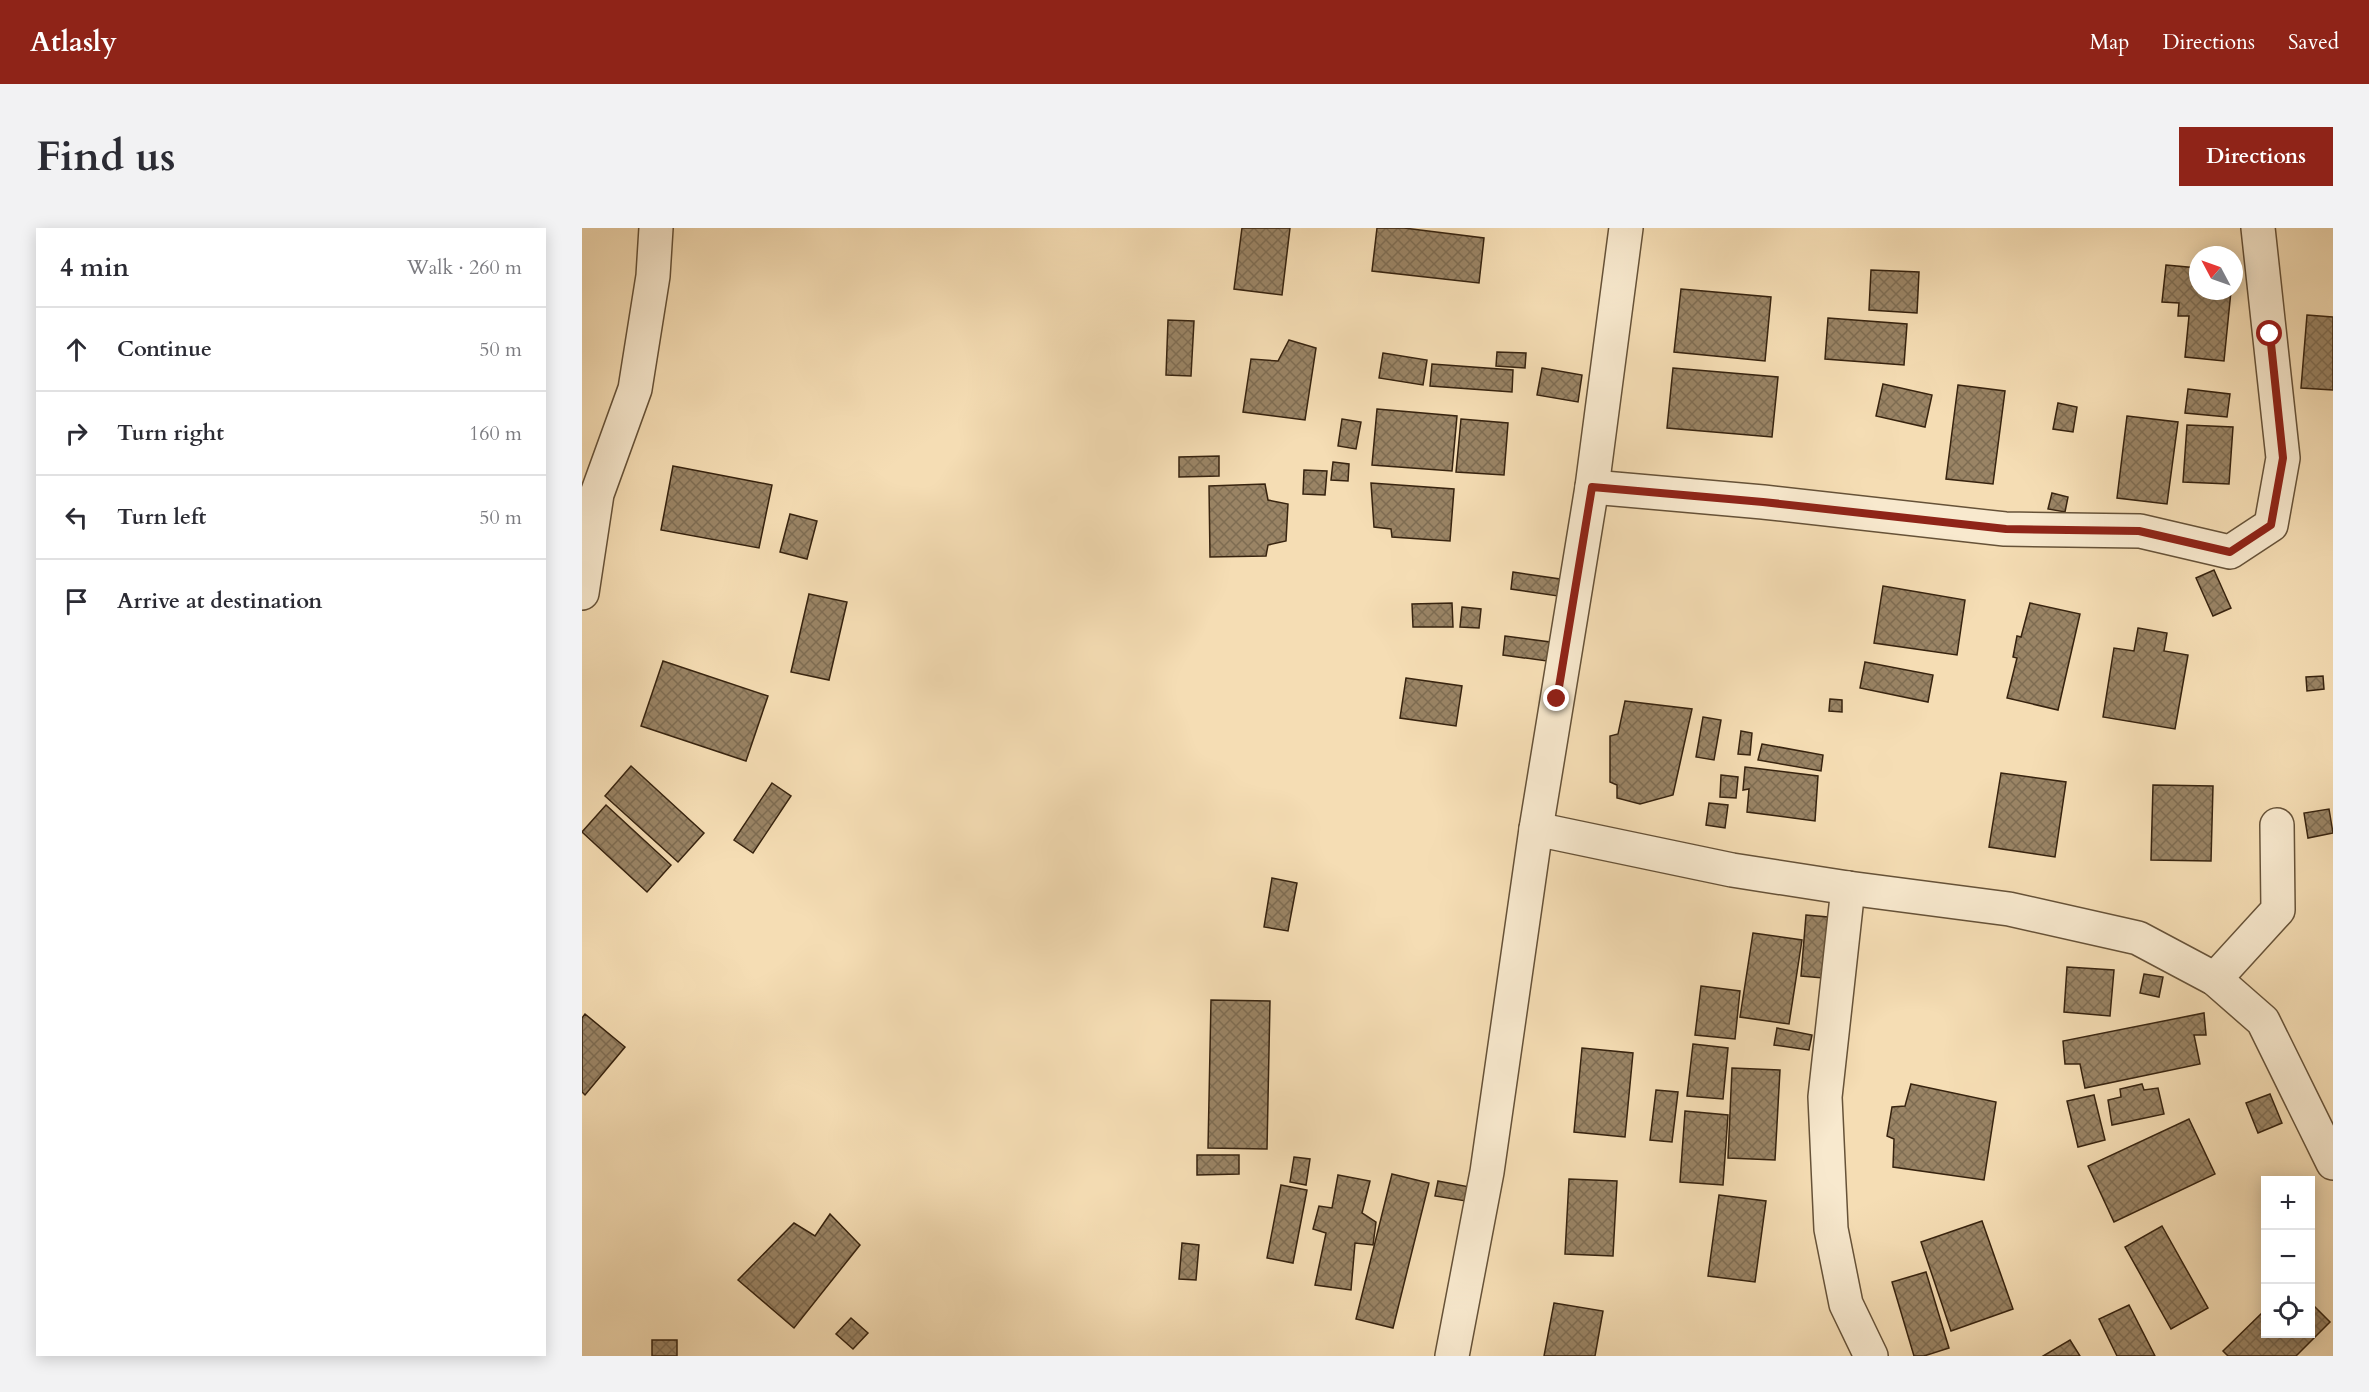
<!DOCTYPE html>
<html lang="en">
<head>
<meta charset="utf-8">
<style>
	:root { --surface:#fff; --page:#f2f2f3; --text:#2b2b33; --muted:#7c7c81; --line:#e1e1e2; --accent:#8f2418 }
	body { margin:0; font-family:Cardo,serif; background:var(--page); color:var(--text) }
	.controls { position:absolute; right:18px; bottom:18px; display:grid; overflow:hidden; border-radius:0px; box-shadow:0 3px 15px #0003 }
	.controls button { width:54px; height:54px; display:grid; place-items:center; padding:0; border:0; border-bottom:2px solid var(--line); background:var(--surface); color:var(--text); font:30px sans-serif }
	.compass { position:absolute; left:1607px; top:18px; width:54px; height:54px; border-radius:50%; background:var(--surface); box-shadow:0 3px 15px #0003; rotate:311deg }
	.stop { position:absolute; width:18px; height:18px; margin:-14px; border:4px solid #8f2418; border-radius:50%; background:#fff }
	.stop.end { background:#8f2418; border-color:#fff; box-shadow:0 2px 6px #0008 }
	.list { margin:0; padding:0; list-style:none }
	h2 { display:flex; justify-content:space-between; align-items:center; height:78px; margin:0; padding:0 24px; font-size:26px }
	h2 small { font-size:20px; font-weight:400; color:var(--muted) }
	.list li { display:grid; grid-template-columns:39px 1fr auto; gap:18px; align-items:center; box-sizing:border-box; height:84px; padding:0 24px; border-top:2px solid var(--line) }
	.list b { display:block; font-size:22px; white-space:nowrap }
	.list em { font-size:20px; font-style:normal; color:var(--muted) }
	.icon { flex:none; width:33px; height:33px; fill:none; stroke:currentColor; stroke-width:2; stroke-linecap:round; stroke-linejoin:round }
	.map { position:relative; flex:none; width:1751px; height:1128px; overflow:hidden; border-radius:0px }
	header { display:flex; align-items:center; gap:36px; box-sizing:border-box; height:84px; padding:0 30px; background:var(--accent); color:#fff }
	header strong { font-size:28px }
	nav { display:flex; gap:33px; margin-inline-start:auto; font-size:21px }
	.intro { display:flex; align-items:center; justify-content:space-between; box-sizing:border-box; height:144px; padding:0 36px }
	h1 { margin:0; font-size:42px }
	.button { padding:15px 27px; border-radius:0px; background:var(--accent); color:#fff; font-size:21px; font-weight:700 }
	main { display:flex; gap:36px; padding:0 36px }
	aside { flex:1; background:var(--surface); border-radius:0px; box-shadow:0 3px 15px #0003 }
	.map>svg:first-child { display:block }
	.building { fill:url(#building-cross-hatch); stroke:#37230f; stroke-width:1.5 }
	.lines { fill:none; stroke-linecap:round; stroke-linejoin:round }
	.minor-casing { stroke:#665238; stroke-width:36 }
	.minor { stroke:#f8e9ce; stroke-width:33 }
	.route { stroke:#8f2418; stroke-width:8 }
</style>
</head>
<body>
<header>
<strong>Atlasly</strong>
<nav><a>Map</a><a>Directions</a><a>Saved</a></nav>
</header>
<div class="intro"><h1>Find us</h1><a class="button">Directions</a></div>
<main>
<aside>
<h2>4 min<small>Walk · 260 m</small></h2>
<ul class="list">
<li><svg class="icon" aria-label="ahead" viewBox="0 0 24 24"><path d="M12 20V5M6 11l6-6 6 6"/></svg><div><b>Continue</b></div><em>50 m</em></li>
<li><svg class="icon" aria-label="right" viewBox="0 0 24 24"><path d="M7 20v-9h11M14 6l5 5-5 5"/></svg><div><b>Turn right</b></div><em>160 m</em></li>
<li><svg class="icon" aria-label="left" viewBox="0 0 24 24"><path d="M17 20v-9H6M10 6l-5 5 5 5"/></svg><div><b>Turn left</b></div><em>50 m</em></li>
<li><svg class="icon" aria-label="arrive" viewBox="0 0 24 24"><path d="M6 21V4h12l-3 4 3 4H6"/></svg><div><b>Arrive at destination</b></div></li>
</ul>
</aside>
<div class="map">
<svg width="1751" height="1128" viewBox="0 0 1751 1128">
	<defs>
		<pattern id="building-cross-hatch" width="8" height="8" patternUnits="userSpaceOnUse" patternTransform="scale(1.5)"><rect width="8" height="8" fill="#9a8465"/><path d="M0 0l8 8M0 8l8-8" fill="none" stroke="#7e6c52"/></pattern>
	</defs>
	<rect width="100%" height="100%" fill="#f5ddb4"/>
	<filter id="stains"><feTurbulence type="fractalNoise" baseFrequency=".00333" numOctaves="4"/><feColorMatrix values="0 0 0 0 .2 0 0 0 0 .09 0 0 0 0 .02 0 0 0 .5 -.17"/></filter>
	<radialGradient id="worn" r=".72"><stop offset=".6" stop-color="#630" stop-opacity="0"/><stop offset="1" stop-color="#630" stop-opacity=".3"/></radialGradient>
	<g class="building">
		<polygon points="660,0 708,0 700,67 652,61"/>
		<polygon points="795,0 822,0 902,10 897,55 790,43"/>
		<polygon points="1584,37 1616,40 1616,63 1649,63 1642,133 1603,129 1607,88 1596,88 1597,75 1580,74"/>
		<polygon points="1289,42 1337,44 1335,85 1287,82"/>
		<polygon points="1099,61 1189,69 1183,133 1092,124"/>
		<polygon points="1725,87 1751,89 1751,162 1719,160"/>
		<polygon points="1246,90 1325,96 1322,137 1243,131"/>
		<polygon points="586,92 612,93 609,148 584,147"/>
		<polygon points="707,112 734,120 723,192 661,184 669,131 696,133"/>
		<polygon points="915,124 944,125 943,140 914,138"/>
		<polygon points="801,125 845,132 841,157 797,150"/>
		<polygon points="850,136 931,142 930,164 848,158"/>
		<polygon points="960,140 1000,147 996,174 955,167"/>
		<polygon points="1091,140 1196,149 1190,209 1085,200"/>
		<polygon points="1301,156 1350,167 1343,199 1294,188"/>
		<polygon points="1376,157 1423,163 1411,256 1364,251"/>
		<polygon points="1606,161 1648,166 1645,189 1603,185"/>
		<polygon points="1476,175 1495,179 1491,204 1471,201"/>
		<polygon points="795,181 875,188 870,243 790,237"/>
		<polygon points="1545,188 1596,194 1585,276 1535,270"/>
		<polygon points="760,191 779,194 774,221 756,218"/>
		<polygon points="879,191 926,195 922,247 874,244"/>
		<polygon points="1605,197 1651,199 1647,256 1601,254"/>
		<polygon points="637,228 637,248 597,249 597,229"/>
		<polygon points="751,234 767,236 766,253 749,252"/>
		<polygon points="91,238 190,257 177,320 79,302"/>
		<polygon points="722,242 745,243 743,267 721,266"/>
		<polygon points="789,255 872,261 868,313 810,309 809,301 792,299"/>
		<polygon points="683,256 686,272 706,276 704,313 686,317 684,328 628,329 627,258"/>
		<polygon points="1470,265 1486,269 1483,284 1466,281"/>
		<polygon points="208,286 235,293 225,331 198,324"/>
		<polygon points="1632,342 1649,380 1631,388 1614,350"/>
		<polygon points="931,344 978,351 976,368 929,361"/>
		<polygon points="1301,358 1383,372 1375,427 1292,415"/>
		<polygon points="227,366 265,374 247,452 209,444"/>
		<polygon points="870,375 871,399 831,399 830,376"/>
		<polygon points="1448,375 1498,386 1476,482 1425,470 1435,430 1431,429 1435,408 1439,409"/>
		<polygon points="880,379 899,381 897,400 878,399"/>
		<polygon points="1556,400 1585,405 1582,423 1606,427 1593,501 1521,489 1532,420 1552,423"/>
		<polygon points="923,408 968,414 965,433 921,427"/>
		<polygon points="81,433 186,468 164,533 59,498"/>
		<polygon points="1283,434 1351,447 1346,474 1278,460"/>
		<polygon points="1741,448 1742,461 1725,463 1724,449"/>
		<polygon points="824,450 880,458 874,498 818,490"/>
		<polygon points="1248,471 1260,472 1260,484 1247,483"/>
		<polygon points="1043,473 1110,481 1091,567 1058,576 1035,570 1035,557 1028,554 1028,508 1036,506"/>
		<polygon points="1121,489 1139,492 1132,532 1114,529"/>
		<polygon points="1159,503 1170,505 1168,527 1156,526"/>
		<polygon points="1180,516 1241,527 1239,543 1176,532"/>
		<polygon points="49,538 122,605 96,634 23,568"/>
		<polygon points="1163,539 1236,548 1233,593 1165,584 1167,561 1161,562"/>
		<polygon points="1419,545 1484,554 1473,629 1407,619"/>
		<polygon points="1139,547 1156,549 1154,570 1138,569"/>
		<polygon points="190,555 209,568 171,625 152,612"/>
		<polygon points="1571,557 1631,558 1629,633 1569,632"/>
		<polygon points="1127,575 1146,577 1143,600 1124,597"/>
		<polygon points="24,577 89,637 65,664 0,604"/>
		<polygon points="1747,581 1751,605 1726,610 1722,585"/>
		<polygon points="690,650 715,655 706,703 682,699"/>
		<polygon points="1224,687 1246,689 1241,750 1219,748"/>
		<polygon points="1171,705 1220,712 1207,796 1158,789"/>
		<polygon points="1485,739 1532,742 1528,788 1482,784"/>
		<polygon points="1562,746 1581,749 1577,769 1558,765"/>
		<polygon points="1119,758 1158,763 1153,811 1113,807"/>
		<polygon points="629,772 688,773 685,921 626,920"/>
		<polygon points="1622,785 1624,807 1612,807 1618,836 1503,860 1498,836 1483,836 1481,813"/>
		<polygon points="3,786 43,819 3,867 0,864 0,790"/>
		<polygon points="1195,800 1230,807 1227,822 1192,817"/>
		<polygon points="1111,816 1146,820 1141,871 1105,868"/>
		<polygon points="1000,820 1051,825 1043,909 992,904"/>
		<polygon points="1150,840 1198,842 1193,932 1146,930"/>
		<polygon points="1329,856 1414,874 1402,952 1311,939 1312,911 1305,908 1310,879 1323,878"/>
		<polygon points="1560,856 1562,862 1576,860 1582,886 1530,897 1526,872 1539,869 1538,861"/>
		<polygon points="1074,862 1096,864 1090,914 1068,912"/>
		<polygon points="1688,866 1700,895 1676,905 1664,875"/>
		<polygon points="1512,867 1523,912 1496,919 1485,873"/>
		<polygon points="1103,883 1146,887 1141,957 1098,954"/>
		<polygon points="1607,891 1633,946 1532,994 1506,938"/>
		<polygon points="615,927 657,927 657,946 615,947"/>
		<polygon points="712,929 728,931 724,957 708,954"/>
		<polygon points="810,946 847,955 811,1100 774,1091"/>
		<polygon points="756,947 788,953 780,985 794,994 791,1017 773,1015 769,1062 733,1057 744,1005 731,1001 737,978 750,980"/>
		<polygon points="987,951 1035,953 1031,1028 983,1026"/>
		<polygon points="856,953 898,961 896,975 853,968"/>
		<polygon points="699,957 725,962 711,1035 685,1030"/>
		<polygon points="1137,967 1184,973 1173,1054 1126,1048"/>
		<polygon points="248,986 278,1017 212,1100 156,1052 212,995 233,1008"/>
		<polygon points="1400,993 1431,1081 1369,1103 1339,1014"/>
		<polygon points="1580,998 1626,1080 1589,1101 1543,1019"/>
		<polygon points="600,1015 617,1017 614,1052 597,1051"/>
		<polygon points="1344,1044 1367,1120 1342,1128 1332,1128 1310,1054"/>
		<polygon points="1728,1074 1748,1094 1714,1128 1646,1128 1641,1123 1684,1081 1684,1106 1728,1106"/>
		<polygon points="972,1075 1021,1083 1013,1128 962,1128"/>
		<polygon points="1547,1077 1573,1128 1535,1128 1517,1091"/>
		<polygon points="269,1090 286,1105 271,1121 254,1106"/>
		<rect x="70" y="1112" width="25" height="16"/>
		<polygon points="1488,1112 1498,1128 1461,1128"/>
	</g>
	<g class="lines">
		<g class="minor-casing">
			<g id="minor">
				<polyline points="1010,259 1181,274 1423,301 1558,303 1648,324 1689,297 1701,230 1676,0"/>
				<polyline points="0,365 15,266 53,161 71,48 74,0"/>
				<polyline points="954,601 1150,642 1266,660 1427,681 1556,710 1633,751 1681,793 1751,935"/>
				<polyline points="1266,660 1243,869 1249,1001 1264,1076 1289,1128"/>
				<polyline points="1633,751 1696,682 1695,597"/>
				<polyline points="870,1128 905,944 954,601 1010,259 1044,0"/>
			</g>
		</g>
		<use href="#minor" class="minor"/>
	</g>
	<g class="lines">
		<polyline class="route" points="975,471 1010,259 1181,274 1424,301 1557,303 1648,324 1689,297 1701,230 1688,106"/>
	</g>
	<rect width="100%" height="100%" filter="url(#stains)"/>
	<rect width="100%" height="100%" fill="url(#worn)"/>
</svg>
<div class="controls">
<button>+</button>
<button>−</button>
<button><svg class="icon" aria-label="locate" viewBox="0 0 24 24"><circle cx="12" cy="12" r="6"/><path d="M12 2v4M12 18v4M2 12h4M18 12h4"/></svg></button>
</div>
<svg class="compass" viewBox="-18 -18 36 36"><path d="M0-13l5 13h-10z" fill="#e53935"/><path d="M0 13l5-13h-10z" fill="#7c7c81"/></svg>
<div class="stop" style="left:1688px;top:106px"></div>
<div class="stop end" style="left:975px;top:471px"></div>
</div>
</main>
</body>
</html>
